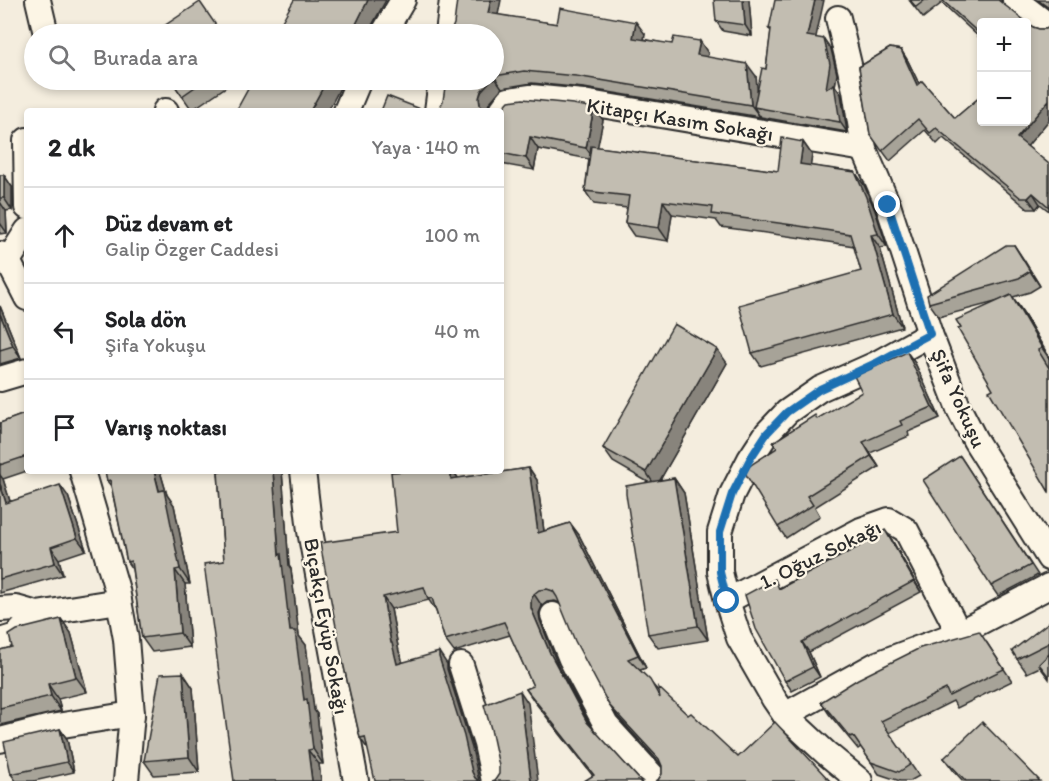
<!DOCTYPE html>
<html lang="tr">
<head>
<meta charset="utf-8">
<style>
	:root { --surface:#fff; --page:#f2f2f2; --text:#202124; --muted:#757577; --line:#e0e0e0 }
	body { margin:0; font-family:Itim,sans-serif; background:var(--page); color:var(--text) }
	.controls { position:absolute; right:18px; top:18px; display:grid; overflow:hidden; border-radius:6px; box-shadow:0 3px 9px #0003 }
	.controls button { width:54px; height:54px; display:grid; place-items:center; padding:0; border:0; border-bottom:2px solid var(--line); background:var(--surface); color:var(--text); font:30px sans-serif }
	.stop { position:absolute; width:18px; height:18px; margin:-14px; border:4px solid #1f6fb2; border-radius:50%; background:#fff }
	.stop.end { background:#1f6fb2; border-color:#fff; box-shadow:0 2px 6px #0008 }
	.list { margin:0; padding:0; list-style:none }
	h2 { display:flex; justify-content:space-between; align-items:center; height:78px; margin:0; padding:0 24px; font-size:26px }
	h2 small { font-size:20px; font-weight:400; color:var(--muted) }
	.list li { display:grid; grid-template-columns:39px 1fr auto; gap:18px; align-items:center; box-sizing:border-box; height:96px; padding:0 24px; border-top:2px solid var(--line) }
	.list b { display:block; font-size:22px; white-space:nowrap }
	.list p { margin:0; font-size:20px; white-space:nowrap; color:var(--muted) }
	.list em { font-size:20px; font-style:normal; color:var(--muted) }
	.icon { flex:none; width:33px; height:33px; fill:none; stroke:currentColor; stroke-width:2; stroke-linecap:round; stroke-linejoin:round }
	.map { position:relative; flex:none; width:1049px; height:781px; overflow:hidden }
	.search { position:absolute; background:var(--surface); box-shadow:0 3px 9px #0003; left:24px; top:24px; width:480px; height:66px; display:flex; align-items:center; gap:15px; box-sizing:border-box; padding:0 21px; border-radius:33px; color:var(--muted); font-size:22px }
	.panel { position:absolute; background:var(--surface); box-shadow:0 3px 9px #0003; left:24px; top:108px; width:480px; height:366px; border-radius:6px }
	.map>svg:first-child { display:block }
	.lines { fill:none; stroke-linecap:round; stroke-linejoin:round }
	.minor-casing { stroke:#2b2b2b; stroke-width:28 }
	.minor { stroke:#fcf5e5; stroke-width:24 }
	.wall { fill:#a7a398; stroke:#2b2b2b; stroke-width:1.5 }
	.shaded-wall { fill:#88847c; stroke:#2b2b2b; stroke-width:1.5 }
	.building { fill:#c2bdb1; stroke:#2b2b2b; stroke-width:1.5 }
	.route { stroke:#1f6fb2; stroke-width:8 }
	.labels { text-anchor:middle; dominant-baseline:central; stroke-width:4.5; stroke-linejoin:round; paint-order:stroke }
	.street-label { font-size:21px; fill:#2b2b2b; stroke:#fcf5e5 }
</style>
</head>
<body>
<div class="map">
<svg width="1049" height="781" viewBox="0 0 1049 781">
	<rect width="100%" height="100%" fill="#f4edde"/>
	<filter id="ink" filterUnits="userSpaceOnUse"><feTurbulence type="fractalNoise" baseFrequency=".0167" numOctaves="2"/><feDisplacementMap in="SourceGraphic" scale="12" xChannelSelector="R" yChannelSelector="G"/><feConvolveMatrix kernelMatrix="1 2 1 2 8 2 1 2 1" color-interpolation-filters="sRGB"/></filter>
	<g filter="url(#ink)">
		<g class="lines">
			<g class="minor-casing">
				<g id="minor">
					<polyline points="38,0 46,34"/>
					<polyline points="1015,0 1049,26"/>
					<polyline points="838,18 855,90 864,149 888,205 930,334 959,409 975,440 1049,558"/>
					<polyline points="383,34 403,0"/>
					<polyline points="448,34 452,0"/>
					<polyline points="165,111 166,111"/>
					<polyline points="346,111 359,80"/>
					<polyline points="437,111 441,80"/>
					<polyline points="501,111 509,100 531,97 583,102 864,149"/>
					<polyline points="27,140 26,141 27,207"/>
					<polyline points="0,254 8,261 27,298"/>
					<polyline points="8,261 27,231"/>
					<polyline points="0,379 27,371"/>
					<polyline points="82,471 117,590 126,639 132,714 126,781"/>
					<polyline points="303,471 310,531 356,781"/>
					<polyline points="727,601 861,530 889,520 906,530 959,633"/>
					<polyline points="0,609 16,608 37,614"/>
					<polyline points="553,615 571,659 606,725 657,781"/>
					<polyline points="0,641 16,636 37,614 119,601"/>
					<polyline points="461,665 486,744 494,781"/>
					<polyline points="785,715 877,664 959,633 1049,586"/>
					<polyline points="0,740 50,727 132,714"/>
					<polyline points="860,781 826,753 785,715 774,699 739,638 727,601 720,572 720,532 732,494 750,459 767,433 787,412 820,389 876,364 930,334"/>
				</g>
			</g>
			<use href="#minor" class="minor"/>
		</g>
		<g class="wall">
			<polygon points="749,0 752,36 723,31 716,21"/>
			<polygon points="909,0 1001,0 1001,3 1033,27 1039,29 1046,29 1049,27 1049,120 1027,146 1049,164 1049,211 1040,204 1036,209 1028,209 943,138 937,144 925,130 890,161 870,134 859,67 890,48 901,50 908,61 919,84 922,81 955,118 981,96 981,122 1026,122 1026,22 981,22 981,39 942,3 923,18"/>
			<polygon points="1038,0 1049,0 1049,8"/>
			<polygon points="498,15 557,24 645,34 644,39 708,53 707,57 756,76 757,91 766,69 771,31 769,29 816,38 831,49 837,74 835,86 841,94 847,132 761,117 760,115 760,117 584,88 532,83 502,88 489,103 487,110 440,107"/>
			<polygon points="171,80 236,80 192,110"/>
			<polygon points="501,111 603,120 597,147 778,171 803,142 812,155 810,166 855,172 864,185 875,210 887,247 880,248 902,327 761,366 752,353 861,271 854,246 802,238 721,227 716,220 672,214 668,241 634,236 625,223 627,208 594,204 585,191 589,159 538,149 534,170 501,164"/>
			<polygon points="0,175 4,175 12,187 12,210 6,211 7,233 0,234"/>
			<polygon points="1014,245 1040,286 1030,292 1013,297 1024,314 1049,357 1049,492 993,389 999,301 939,317 929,303"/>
			<polygon points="0,306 21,358 0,364"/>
			<polygon points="727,363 660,480 674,478 684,493 708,640 658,648 648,634 648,482 613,462 603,448"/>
			<polygon points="915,363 940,418 908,432 909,436 870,453 879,467 815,507 820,516 786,538 778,527 777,448 818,419"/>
			<polygon points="27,413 27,471 3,479 10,501 68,496 86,550 59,559 63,575 0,593 0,423"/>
			<polygon points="960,456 1038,575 998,596 991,586"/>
			<polygon points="529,468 537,480 544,531 570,523 579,535 646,668 640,670 659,692 688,715 738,757 830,781 658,780 662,774 662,765 618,717 609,705 560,603 555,601 547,602 542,606 539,613 540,620 558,666 592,728 638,778 593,776 534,701 526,689 533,686 510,635 454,652 445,640 436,611 429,600 391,609 399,652 401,655 402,662 447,664 447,669 472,748 367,748 360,738 342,658 397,532 407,471 453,471 458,478"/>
			<polygon points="105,471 160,471 167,495 174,505 190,584 185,584 190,647 152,652 142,638 132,569 127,562 111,486 107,481"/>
			<polygon points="218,471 282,471 289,566 291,569 299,636 306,645 314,710 317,714 323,764 319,764 321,781 234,781 224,561"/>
			<polygon points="892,540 921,592 809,652 820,677 792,691 785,681 781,588"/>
			<polygon points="61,619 71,633 87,692 58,699 61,711 0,725 0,650 12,647"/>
			<polygon points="1049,622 1049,679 1040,667 1027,673 1017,659"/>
			<polygon points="987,643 1012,681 957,708 953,701 889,733 919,776 910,781 900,781 879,774 861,747 858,749 829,714 821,702"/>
			<polygon points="183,673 193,688 199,772 154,775 144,761"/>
			<polygon points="60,729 67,739 74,772 34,781 16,781 11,774"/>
			<polygon points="944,758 1040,781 963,781 953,770"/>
		</g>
		<g class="shaded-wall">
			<polygon points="368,0 386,0 371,27 368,34 351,34"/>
			<polygon points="491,0 501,0 496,25 488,13"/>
			<polygon points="743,0 749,0 752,36 745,25"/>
			<polygon points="815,0 824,0 814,46 807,36"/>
			<polygon points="636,22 645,34 642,50 633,38"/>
			<polygon points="824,39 831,49 837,74 835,86 841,94 847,132 840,122 826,89"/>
			<polygon points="700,41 708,53 705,67 697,55"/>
			<polygon points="901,50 908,61 925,96 917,85"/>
			<polygon points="747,64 756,76 759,108 754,107 760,117 751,105"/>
			<polygon points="494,76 502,88 489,103 487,111 484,111 480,105 479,98 481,91 491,80 494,80"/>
			<polygon points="327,80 344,80 328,111 310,111"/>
			<polygon points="1049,100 1049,120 1025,149 1017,138"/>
			<polygon points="594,108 603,120 595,160 586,148"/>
			<polygon points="530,137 538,149 534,170 526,158"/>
			<polygon points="803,142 812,155 809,177 800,164"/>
			<polygon points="855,172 864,185 875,210 887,247 878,234"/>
			<polygon points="4,175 12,187 12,210 4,198"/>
			<polygon points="1033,193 1040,204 1036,209 1028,198"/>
			<polygon points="663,201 672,214 668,241 659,228"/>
			<polygon points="0,202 6,211 7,233 0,223"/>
			<polygon points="871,235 880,248 902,327 893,314"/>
			<polygon points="1014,245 1024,260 1040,286 1030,271"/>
			<polygon points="1011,295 1024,314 1049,357 1049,358 1042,348"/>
			<polygon points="0,306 21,358 13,346 0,314"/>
			<polygon points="717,349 727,363 656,487 646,472"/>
			<polygon points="907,352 915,363 940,418 932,407"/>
			<polygon points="863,442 870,453 879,467 871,456"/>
			<polygon points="529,468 537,480 546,546 538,533"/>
			<polygon points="154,471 160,471 167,495 174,505 190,584 180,569"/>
			<polygon points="273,471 282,471 289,566 291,569 299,636 306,645 314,710 317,714 323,764 313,749 304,700 290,631 279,555"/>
			<polygon points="451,471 453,471 459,479 451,479"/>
			<polygon points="0,475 3,479 14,514 6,503 0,484"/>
			<polygon points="674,478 684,493 708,640 698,626"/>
			<polygon points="60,485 68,496 86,550 77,538"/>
			<polygon points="570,523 579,535 646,668 638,655"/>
			<polygon points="885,530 892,540 921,592 914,581"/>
			<polygon points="51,547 59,559 63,575 55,563"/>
			<polygon points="175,570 185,584 190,647 180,633"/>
			<polygon points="534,594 542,606 539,613 540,620 558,666 595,734 587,722 550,653 531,608 531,600"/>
			<polygon points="383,597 391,609 399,652 401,655 405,676 397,664 391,643"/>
			<polygon points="61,619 71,633 87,692 76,677"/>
			<polygon points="802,642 809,652 820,677 813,667"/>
			<polygon points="439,652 447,664 447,669 472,748 479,781 475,778 472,772 439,657"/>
			<polygon points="183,673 193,688 199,772 189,757"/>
			<polygon points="48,684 58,699 61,711 51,696"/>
			<polygon points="520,691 528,703 538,781 531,781"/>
			<polygon points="60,729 67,739 74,772 67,762"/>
			<polygon points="308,750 319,764 321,781 312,781"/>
		</g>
		<g class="building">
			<polygon points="294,0 368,0 351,34 277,34 281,27 277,30"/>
			<polygon points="457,0 491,0 488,13 557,24 560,8 636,22 633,38 672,44 674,37 700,41 697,55 747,64 751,105 576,76 524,71 494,76 494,34 445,34 451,31 454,24"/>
			<polygon points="714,0 743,0 745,25 716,21"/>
			<polygon points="775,0 815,0 807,36 824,39 830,64 826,89 834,84 840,122 754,107 762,68 766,69 771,29 769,29"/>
			<polygon points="910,0 925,0 916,7"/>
			<polygon points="942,0 998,0 1033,27 1039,29 1046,29 1049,27 1049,100 1017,138 1049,164 1049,207 1033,193 1028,198 1021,198 936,128 930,133 918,119 882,151 870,134 859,67 890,48 901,50 917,85 922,81 955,118 981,96 981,122 1026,122 1026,22 981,22 981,35"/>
			<polygon points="200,2 222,34 152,34"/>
			<polygon points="171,80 205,80 182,96"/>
			<polygon points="253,80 327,80 310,111 236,111"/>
			<polygon points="446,80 491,80 481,91 479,98 480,105 485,111 436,111 440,107 443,101"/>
			<polygon points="387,96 418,108 423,111 381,111"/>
			<polygon points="523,99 573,104 594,108 586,148 530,137 526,158 501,153 501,111 500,111 509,101"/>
			<polygon points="782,138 803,142 800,164 855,172 866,197 878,234 871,235 893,314 752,353 739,305 861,271 850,234 793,225 712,214 713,207 663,201 659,228 625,223 629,196 585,191 591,146 778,171"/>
			<rect x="0" y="175" width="4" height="23"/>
			<polygon points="1006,245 1014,245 1030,271 1019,278 929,303 927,295"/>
			<polygon points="1011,295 1042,348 1038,350 1049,368 1049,492 989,391 993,389 958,329 961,328 956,320"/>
			<polygon points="0,314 13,346 0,350"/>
			<polygon points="674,324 717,349 646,472 603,448"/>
			<polygon points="907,352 932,407 900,421 902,425 863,442 871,456 807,496 813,505 778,527 745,473 749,466 777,448 773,442 815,415 817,419 862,392 854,376"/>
			<polygon points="27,413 27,456 0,465 0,423"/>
			<polygon points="960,456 1031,565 991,586 923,480"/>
			<polygon points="529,468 538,533 570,523 638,655 628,659 650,680 660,698 658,687 688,715 691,713 738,757 775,722 830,781 655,781 658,780 662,774 662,766 659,759 609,705 575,641 557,597 553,591 547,589 539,590 534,594 531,600 531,608 550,653 587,722 638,778 642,781 584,781 594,775 526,689 533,686 504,622 445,640 432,598 428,599 424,587 383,597 391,643 392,643 397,664 439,652 439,657 464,736 472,772 475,778 479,781 375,781 365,737 360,738 342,658 320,543 397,532 391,472 407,471 451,471 451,479"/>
			<polygon points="105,471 154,471 159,491 164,490 180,569 175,570 180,633 142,638 131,561 127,562 110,480 107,481"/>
			<polygon points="218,471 273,471 279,555 281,554 290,631 295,631 304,700 307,699 313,749 308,750 312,781 234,781 204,564 224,561"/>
			<polygon points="674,478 698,626 648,634 626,494 626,486"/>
			<polygon points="0,484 6,503 60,485 77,538 51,547 55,563 0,579"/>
			<polygon points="885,530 914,581 802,642 813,667 785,681 756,629 745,595 775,579 779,589 862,545"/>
			<polygon points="61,619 76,677 48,684 51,696 0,708 0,650 12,647 9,635 17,630"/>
			<polygon points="1049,622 1049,643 1017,659 1012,651"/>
			<polygon points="979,631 1004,669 949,696 946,689 881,721 911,764 899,772 871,762 853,736 850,737 821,702 858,679 920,648"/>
			<polygon points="1049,654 1049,677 1039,664"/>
			<polygon points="183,673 189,757 144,761 160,674"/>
			<polygon points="520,691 531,781 492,781 495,780 499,774 499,766 491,729 484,705"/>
			<polygon points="982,722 1040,781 966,781 944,758"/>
			<polygon points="60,729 67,762 11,774 4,742"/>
		</g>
	</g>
	<g class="lines" filter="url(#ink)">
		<polyline class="route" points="727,601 720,572 720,532 732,494 750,459 767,433 787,412 820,389 876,363 930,334 888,205"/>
	</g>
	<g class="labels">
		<g class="street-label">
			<text transform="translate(680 119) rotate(9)">Kitapçı Kasım Sokağı</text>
			<text transform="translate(959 398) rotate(66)">Şifa Yokuşu</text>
			<text transform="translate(820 554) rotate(-26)">1. Oğuz Sokağı</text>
			<text transform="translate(327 626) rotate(80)">Bıçakçı Eyüp Sokağı</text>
		</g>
	</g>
</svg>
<div class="controls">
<button>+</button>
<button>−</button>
</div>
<div class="stop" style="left:727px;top:601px"></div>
<div class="stop end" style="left:888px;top:205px"></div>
<div class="search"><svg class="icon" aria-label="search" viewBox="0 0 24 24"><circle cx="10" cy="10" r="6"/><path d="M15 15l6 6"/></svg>Burada ara</div>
<section class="panel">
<h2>2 dk<small>Yaya · 140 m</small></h2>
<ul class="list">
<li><svg class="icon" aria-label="ahead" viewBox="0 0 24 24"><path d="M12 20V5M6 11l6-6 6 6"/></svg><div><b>Düz devam et</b><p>Galip Özger Caddesi</p></div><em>100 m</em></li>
<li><svg class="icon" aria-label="left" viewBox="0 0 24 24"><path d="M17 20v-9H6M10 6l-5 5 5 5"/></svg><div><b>Sola dön</b><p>Şifa Yokuşu</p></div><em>40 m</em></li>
<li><svg class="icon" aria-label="arrive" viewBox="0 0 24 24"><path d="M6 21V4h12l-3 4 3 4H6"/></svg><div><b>Varış noktası</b></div></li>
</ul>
</section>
</div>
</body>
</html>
